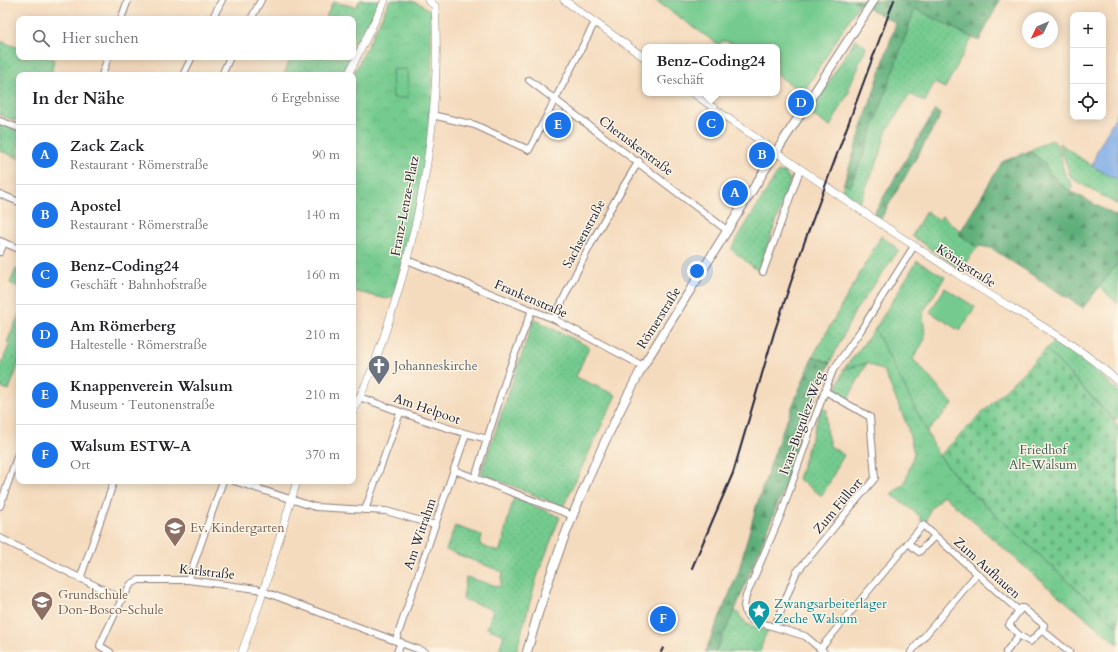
<!DOCTYPE html>
<html lang="de">
<head>
<meta charset="utf-8">
<style>
	:root { --surface:#fff; --page:#f2f2f2; --text:#202124; --muted:#757577; --line:#e0e0e0; --accent:#1a73e8 }
	body { margin:0; font-family:Cardo,serif; background:var(--page); color:var(--text) }
	.controls { position:absolute; right:12px; top:12px; display:grid; overflow:hidden; border-radius:8px; box-shadow:0 2px 10px #0003 }
	.controls button { width:36px; height:36px; display:grid; place-items:center; padding:0; border:0; border-bottom:1px solid var(--line); background:var(--surface); color:var(--text); font:20px sans-serif }
	.compass { position:absolute; left:1022px; top:12px; width:36px; height:36px; border-radius:50%; background:var(--surface); box-shadow:0 2px 10px #0003; rotate:226deg }
	.you { position:absolute; left:697px; top:271px; width:14px; height:14px; margin:-10px; border:3px solid #fff; border-radius:50%; background:#1a73e8; box-shadow:0 0 0 6px #1a73e833 }
	.badge { display:grid; place-items:center; width:26px; height:26px; border-radius:50%; background:var(--accent); color:#fff; font-size:13px; font-weight:700 }
	.pin { position:absolute; translate:-50% -50%; border:2px solid #fff; box-shadow:0 1px 4px #0006 }
	.popup { position:absolute; left:642px; top:44px; width:138px; height:52px; box-sizing:border-box; display:grid; place-content:center; border-radius:8px; background:var(--surface); filter:drop-shadow(0 1px 3px #0005); font-size:13px; white-space:nowrap; color:var(--muted) }
	.popup b { font-size:15px; color:var(--text) }
	.popup::after { content:''; position:absolute; left:50%; top:100%; margin-left:-8px; border:8px solid transparent; border-top-color:var(--surface) }
	.list { margin:0; padding:0; list-style:none }
	h2 { display:flex; justify-content:space-between; align-items:center; height:52px; margin:0; padding:0 16px; font-size:17px }
	h2 small { font-size:13px; font-weight:400; color:var(--muted) }
	.list li { display:grid; grid-template-columns:26px 1fr auto; gap:12px; align-items:center; box-sizing:border-box; height:60px; padding:0 16px; border-top:1px solid var(--line) }
	.list b { display:block; font-size:15px; white-space:nowrap }
	.list p { margin:0; font-size:13px; white-space:nowrap; color:var(--muted) }
	.list em { font-size:13px; font-style:normal; color:var(--muted) }
	.icon { flex:none; width:22px; height:22px; fill:none; stroke:currentColor; stroke-width:2; stroke-linecap:round; stroke-linejoin:round }
	.map { position:relative; flex:none; width:1118px; height:652px; overflow:hidden }
	.search { position:absolute; background:var(--surface); box-shadow:0 2px 10px #0003; left:16px; top:16px; width:340px; height:44px; display:flex; align-items:center; gap:10px; box-sizing:border-box; padding:0 14px; border-radius:8px; color:var(--muted); font-size:15px }
	.panel { position:absolute; background:var(--surface); box-shadow:0 2px 10px #0003; left:16px; top:72px; width:340px; height:412px; border-radius:8px }
	.map>svg:first-child { display:block }
	.grass { fill:url(#grass-dots); stroke:#4b7665 }
	.forest { fill:url(#forest-firs); stroke:#40685a }
	.cemetery { fill:url(#cemetery-stones); stroke:#4b7665 }
	.park { fill:url(#park-crowns); stroke:#4b7665 }
	.pitch { fill:#74cb8f; stroke:#4b7665 }
	.water { fill:#7dace7; stroke:#506791 }
	.lines { fill:none; stroke-linecap:round; stroke-linejoin:round }
	.minor-casing { stroke:#8c7e7c; stroke-width:8 }
	.tertiary-casing { stroke:#8c7e7c; stroke-width:8 }
	.secondary-casing { stroke:#8c7e7c; stroke-width:10 }
	.minor { stroke:#fff; stroke-width:6 }
	.tertiary { stroke:#fff; stroke-width:7 }
	.secondary { stroke:#fff; stroke-width:8 }
	.rail { stroke:#22223b; stroke-width:2 }
	.labels { text-anchor:middle; dominant-baseline:central; stroke-width:3; stroke-linejoin:round; paint-order:stroke }
	.street-label { font-size:13px; fill:#22223b; stroke:#fcf5e5 }
	.worship-label { font-size:13px; fill:#5b616d; stroke:#fcf5e5; text-anchor:start }
	.park-label { font-size:13px; fill:#3f5d58; stroke:#fcf5e5 }
	.education-label { font-size:13px; fill:#785e54; stroke:#fcf5e5; text-anchor:start }
	.culture-label { font-size:13px; fill:#0d838f; stroke:#fcf5e5; text-anchor:start }
</style>
</head>
<body>
<div class="map">
<svg width="1118" height="652" viewBox="0 0 1118 652">
	<defs>
		<pattern id="grass-dots" width="8" height="8" patternUnits="userSpaceOnUse"><rect width="8" height="8" fill="#74cb8f"/><path d="M2 2h.1M6 6h.1" fill="none" stroke="#64ae7c" stroke-width="1.8" stroke-linecap="round"/></pattern>
		<pattern id="forest-firs" width="22" height="20" patternUnits="userSpaceOnUse"><rect width="22" height="20" fill="#5faf7a"/><path d="M5 1l3.5 6h-7zM16 11l3.5 6h-7z" fill="#4e8e65"/></pattern>
		<pattern id="cemetery-stones" width="16" height="16" patternUnits="userSpaceOnUse"><rect width="16" height="16" fill="#74cb8f"/><path d="M2 7V4a2 2 0 0 1 4 0v3zM10 15v-3a2 2 0 0 1 4 0v3z" fill="#64ae7c"/></pattern>
		<pattern id="park-crowns" width="20" height="18" patternUnits="userSpaceOnUse"><rect width="20" height="18" fill="#74cb8f"/><path d="M2 6a3 3 0 1 1 6 0M12 15a3 3 0 1 1 6 0" fill="none" stroke="#64ae7c"/></pattern>
	</defs>
	<rect width="100%" height="100%" fill="#fcf5e5"/>
	<filter id="ink" filterUnits="userSpaceOnUse"><feTurbulence type="fractalNoise" baseFrequency=".025" numOctaves="2"/><feDisplacementMap in="SourceGraphic" scale="8" xChannelSelector="R" yChannelSelector="G"/><feConvolveMatrix kernelMatrix="1 2 1 2 8 2 1 2 1" color-interpolation-filters="sRGB"/></filter>
	<filter id="wash" filterUnits="userSpaceOnUse"><feTurbulence type="fractalNoise" baseFrequency=".012" numOctaves="4" result="noise"/><feDisplacementMap in="SourceGraphic" scale="16" xChannelSelector="R" yChannelSelector="G"/><feGaussianBlur stdDeviation="0.9" result="paint"/><feColorMatrix in="noise" values="0 0 0 0 0 0 0 0 0 0 0 0 0 0 0 0 0 1.4 0 .05"/><feComposite in="paint" operator="in"/></filter>
	<g filter="url(#wash)">
		<rect width="100%" height="100%" fill="#f5dbbe"/>
		<g class="grass">
			<polygon points="360,0 380,0 353,54 353,19 325,19 333,2 356,7"/>
			<polygon points="915,8 972,38 945,88 934,83 925,102 910,94 886,132 880,155 860,202 842,191 844,183 850,187"/>
			<polygon points="856,39 866,47 858,66 859,67 848,88 850,90 830,127 809,113"/>
			<polygon points="0,41 19,48 19,57 46,57 54,59 51,75 19,75 19,122 0,115"/>
			<polygon points="291,57 352,57 343,75 284,75"/>
			<polygon points="0,124 19,131 19,158 0,151"/>
			<path d="M1051,140c15,7 6,30 20,42l1,6 -3,3 -20,-18 -5,-11 -15,-11z"/>
			<polygon points="1059,143 1092,166 1118,180 1118,205 1071,178"/>
			<polygon points="778,172 785,172 790,179 788,189 758,271 731,249"/>
			<polygon points="926,211 939,220 942,216 979,246 960,269 912,236"/>
			<polygon points="881,236 899,250 855,311 830,363 813,356"/>
			<polygon points="917,261 945,277 923,312 925,339 913,359 953,404 927,432 875,329"/>
			<polygon points="1118,263 1118,304 1099,286"/>
			<polygon points="16,269 19,271 19,287 10,283"/>
			<polygon points="19,314 19,363 9,390 0,387 0,367 10,343 7,342"/>
			<polygon points="534,319 589,347 576,377 616,395 563,507 481,473"/>
			<polygon points="1054,341 1088,364 1118,391 1118,418 1114,420 1046,349"/>
			<polygon points="867,363 848,399 835,393 844,369"/>
			<polygon points="821,408 827,410 826,428 830,446 844,455 822,496 798,479"/>
			<polygon points="514,497 560,517 537,577 516,652 498,652 504,635 487,628 493,610 463,599 466,577 500,587 503,572 446,550 455,526 482,535 480,545 499,552 505,535 504,534"/>
			<polygon points="735,610 747,624 768,631 764,638 760,652 715,652"/>
		</g>
		<g class="forest">
			<polygon points="854,0 1000,0 979,41 915,9 866,148 850,187 844,183 896,23"/>
			<polygon points="935,110 941,115 880,220 873,215"/>
			<polygon points="1029,151 1044,162 1049,173 1065,188 1118,217 1118,263 1083,308 991,248 973,245 959,234 1002,162"/>
			<polygon points="813,356 830,363 798,439 790,474 735,610 715,652 705,652 738,573 756,507 781,434"/>
		</g>
		<polygon class="cemetery" points="1046,349 1118,425 1118,627 964,486 939,456"/>
		<g class="park">
			<path d="M390,0c19,0 30,0 41,13 0,33 2,67 0,101 -3,60 -23,124 -38,183l-6,2 -34,-8v-216z"/>
			<polygon points="875,329 939,456 964,486 1118,627 1118,644 1049,588 943,495 930,510 925,525 922,523 920,516 891,494 905,483 914,453 907,425 884,371 867,363 844,369"/>
		</g>
		<g class="pitch">
			<polygon points="655,0 854,0 859,4 803,93 777,75 777,47 737,47 729,42 722,41 719,45"/>
			<polygon points="407,69 408,98 393,98 392,70"/>
			<polygon points="945,288 975,307 960,331 930,312"/>
		</g>
		<polygon class="water" points="1118,112 1118,180 1092,166 1098,149"/>
	</g>
	<g filter="url(#ink)">
		<g class="lines">
			<g class="minor-casing">
				<g id="minor">
					<polyline points="121,19 128,0"/>
					<polyline points="212,19 222,0"/>
					<polyline points="251,19 261,0"/>
					<polyline points="102,75 108,57"/>
					<polyline points="183,75 192,57"/>
					<polyline points="222,75 230,57"/>
					<polyline points="529,80 728,231"/>
					<polyline points="432,115 475,125 529,150 595,22"/>
					<polyline points="0,121 19,128"/>
					<polyline points="0,194 19,202"/>
					<polyline points="0,241 19,249"/>
					<polyline points="0,252 4,243"/>
					<polyline points="407,260 554,319 643,366"/>
					<polyline points="763,272 800,170"/>
					<path d="M554,319c25,-55 53,-107 85,-158"/>
					<path d="M359,397c43,15 85,32 129,42"/>
					<polyline points="454,470 571,515"/>
					<polyline points="475,478 508,372 532,310"/>
					<polyline points="234,481 315,507 386,511 435,525"/>
					<polyline points="0,506 19,451"/>
					<polyline points="365,510 400,413"/>
					<polyline points="0,538 122,599 131,584 139,580 188,580 257,589 425,652"/>
					<polyline points="908,543 919,552 935,536"/>
					<polyline points="80,579 114,481"/>
					<polyline points="188,580 223,481"/>
					<polygon points="1021,608 1023,608 1044,625 1042,630 1030,642 1019,635 1009,625"/>
					<polyline points="775,626 796,573 875,478 870,417 825,391"/>
					<polyline points="1042,630 1069,652"/>
					<polyline points="396,640 466,434"/>
					<polyline points="820,649 923,525 1019,611"/>
					<polyline points="110,652 100,646 101,643 122,599"/>
					<polyline points="397,652 401,642"/>
					<polyline points="824,652 805,636 751,620 746,614 744,606 746,596 782,512 812,425 833,370 861,330 914,246"/>
					<polyline points="911,652 977,574"/>
					<polyline points="1006,652 1019,635"/>
				</g>
			</g>
			<g class="tertiary-casing">
				<g id="tertiary">
					<polyline points="564,0 645,58"/>
					<polyline points="348,75 385,0"/>
					<path d="M693,93c90,65 182,128 275,188 49,32 108,60 150,101"/>
					<path d="M353,412c7,-17 16,-33 22,-50 40,-110 68,-239 60,-356l-7,-6"/>
					<polyline points="242,652 260,602 297,481"/>
				</g>
			</g>
			<g class="secondary-casing">
				<path id="secondary" d="M527,652c27,-101 67,-195 116,-286l133,-214 98,-152"/>
			</g>
			<use href="#minor" class="minor"/>
			<use href="#tertiary" class="tertiary"/>
			<use href="#secondary" class="secondary"/>
			<g class="rail">
				<polyline points="692,568 733,473 774,333 803,246 894,0"/>
				<polyline points="661,652 663,648"/>
			</g>
		</g>
	</g>
	<defs>
		<g id="church-pin" transform="scale(1.15)"><path d="M0 17L-7.5 6A9.5 9.5 0 1 1 7.5 6Z" fill="#6b7280" stroke="#fcf5e5"/><path d="M-1.2-6h2.4v3.5h3.3v2.4h-3.3V6h-2.4V-.1h-3.3v-2.4h3.3Z" fill="#fff"/></g>
		<g id="school-pin" transform="scale(1.15)"><path d="M0 17L-7.5 6A9.5 9.5 0 1 1 7.5 6Z" fill="#8d6e63" stroke="#fcf5e5"/><path d="M0-5L7-2L0 1L-7-2ZM-4 1L0 2.5L4 1V4Q0 6-4 4Z" fill="#fff"/></g>
		<g id="sight-pin" transform="scale(1.15)"><path d="M0 17L-7.5 6A9.5 9.5 0 1 1 7.5 6Z" fill="#0f9aa8" stroke="#fcf5e5"/><path d="M0-6L1.8-2.2L6-1.7L2.9 1.2L3.7 5.4L0 3.3L-3.7 5.4L-2.9 1.2L-6-1.7L-1.8-2.2Z" fill="#fff"/></g>
	</defs>
	<g fill-rule="evenodd">
		<use href="#church-pin" x="379" y="366"/>
		<use href="#school-pin" x="175" y="528"/>
		<use href="#school-pin" x="42" y="602"/>
		<use href="#sight-pin" x="759" y="611"/>
	</g>
	<g class="labels">
		<g class="street-label">
			<text transform="translate(636 146) rotate(37)">Cheruskerstraße</text>
			<text transform="translate(405 206) rotate(-79)">Franz-Lenze-Platz</text>
			<text transform="translate(584 234) rotate(-62)">Sachsenstraße</text>
			<text transform="translate(966 266) rotate(33)">Königstraße</text>
			<text transform="translate(531 299) rotate(23)">Frankenstraße</text>
			<text transform="translate(659 318) rotate(-58)">Römerstraße</text>
			<text transform="translate(427 409) rotate(19)">Am Helpoot</text>
			<text transform="translate(802 423) rotate(-70)">Ivan-Bugulez-Weg</text>
			<text transform="translate(838 506) rotate(-50)">Zum Füllort</text>
			<text transform="translate(420 534) rotate(-71)">Am Witrahm</text>
			<text transform="translate(987 568) rotate(42)">Zum Aufhauen</text>
			<text transform="translate(207 572) rotate(6)">Karlstraße</text>
		</g>
		<g class="worship-label">
			<text x="394" y="366">Johanneskirche</text>
		</g>
		<g class="park-label">
			<text x="1043" y="450">Friedhof<tspan x="1043" dy="15">Alt-Walsum</tspan></text>
		</g>
		<g class="education-label">
			<text x="190" y="528">Ev. Kindergarten</text>
			<text x="58" y="595">Grundschule<tspan x="58" dy="15">Don-Bosco-Schule</tspan></text>
		</g>
		<g class="culture-label">
			<text x="774" y="604">Zwangsarbeiterlager<tspan x="774" dy="15">Zeche Walsum</tspan></text>
		</g>
	</g>
</svg>
<div class="controls">
<button>+</button>
<button>−</button>
<button><svg class="icon" aria-label="locate" viewBox="0 0 24 24"><circle cx="12" cy="12" r="6"/><path d="M12 2v4M12 18v4M2 12h4M18 12h4"/></svg></button>
</div>
<svg class="compass" viewBox="-18 -18 36 36"><path d="M0-13l5 13h-10z" fill="#e53935"/><path d="M0 13l5-13h-10z" fill="#757577"/></svg>
<div class="you"></div>
<div class="pin badge" style="left:735px;top:193px">A</div>
<div class="pin badge" style="left:762px;top:155px">B</div>
<div class="pin badge" style="left:711px;top:124px">C</div>
<div class="popup"><b>Benz-Coding24</b>Geschäft</div>
<div class="pin badge" style="left:801px;top:103px">D</div>
<div class="pin badge" style="left:558px;top:125px">E</div>
<div class="pin badge" style="left:663px;top:619px">F</div>
<div class="search"><svg class="icon" aria-label="search" viewBox="0 0 24 24"><circle cx="10" cy="10" r="6"/><path d="M15 15l6 6"/></svg>Hier suchen</div>
<section class="panel">
<h2>In der Nähe<small>6 Ergebnisse</small></h2>
<ul class="list">
<li><span class="badge">A</span><div><b>Zack Zack</b><p>Restaurant · Römerstraße</p></div><em>90 m</em></li>
<li><span class="badge">B</span><div><b>Apostel</b><p>Restaurant · Römerstraße</p></div><em>140 m</em></li>
<li><span class="badge">C</span><div><b>Benz-Coding24</b><p>Geschäft · Bahnhofstraße</p></div><em>160 m</em></li>
<li><span class="badge">D</span><div><b>Am Römerberg</b><p>Haltestelle · Römerstraße</p></div><em>210 m</em></li>
<li><span class="badge">E</span><div><b>Knappenverein Walsum</b><p>Museum · Teutonenstraße</p></div><em>210 m</em></li>
<li><span class="badge">F</span><div><b>Walsum ESTW-A</b><p>Ort</p></div><em>370 m</em></li>
</ul>
</section>
</div>
</body>
</html>
